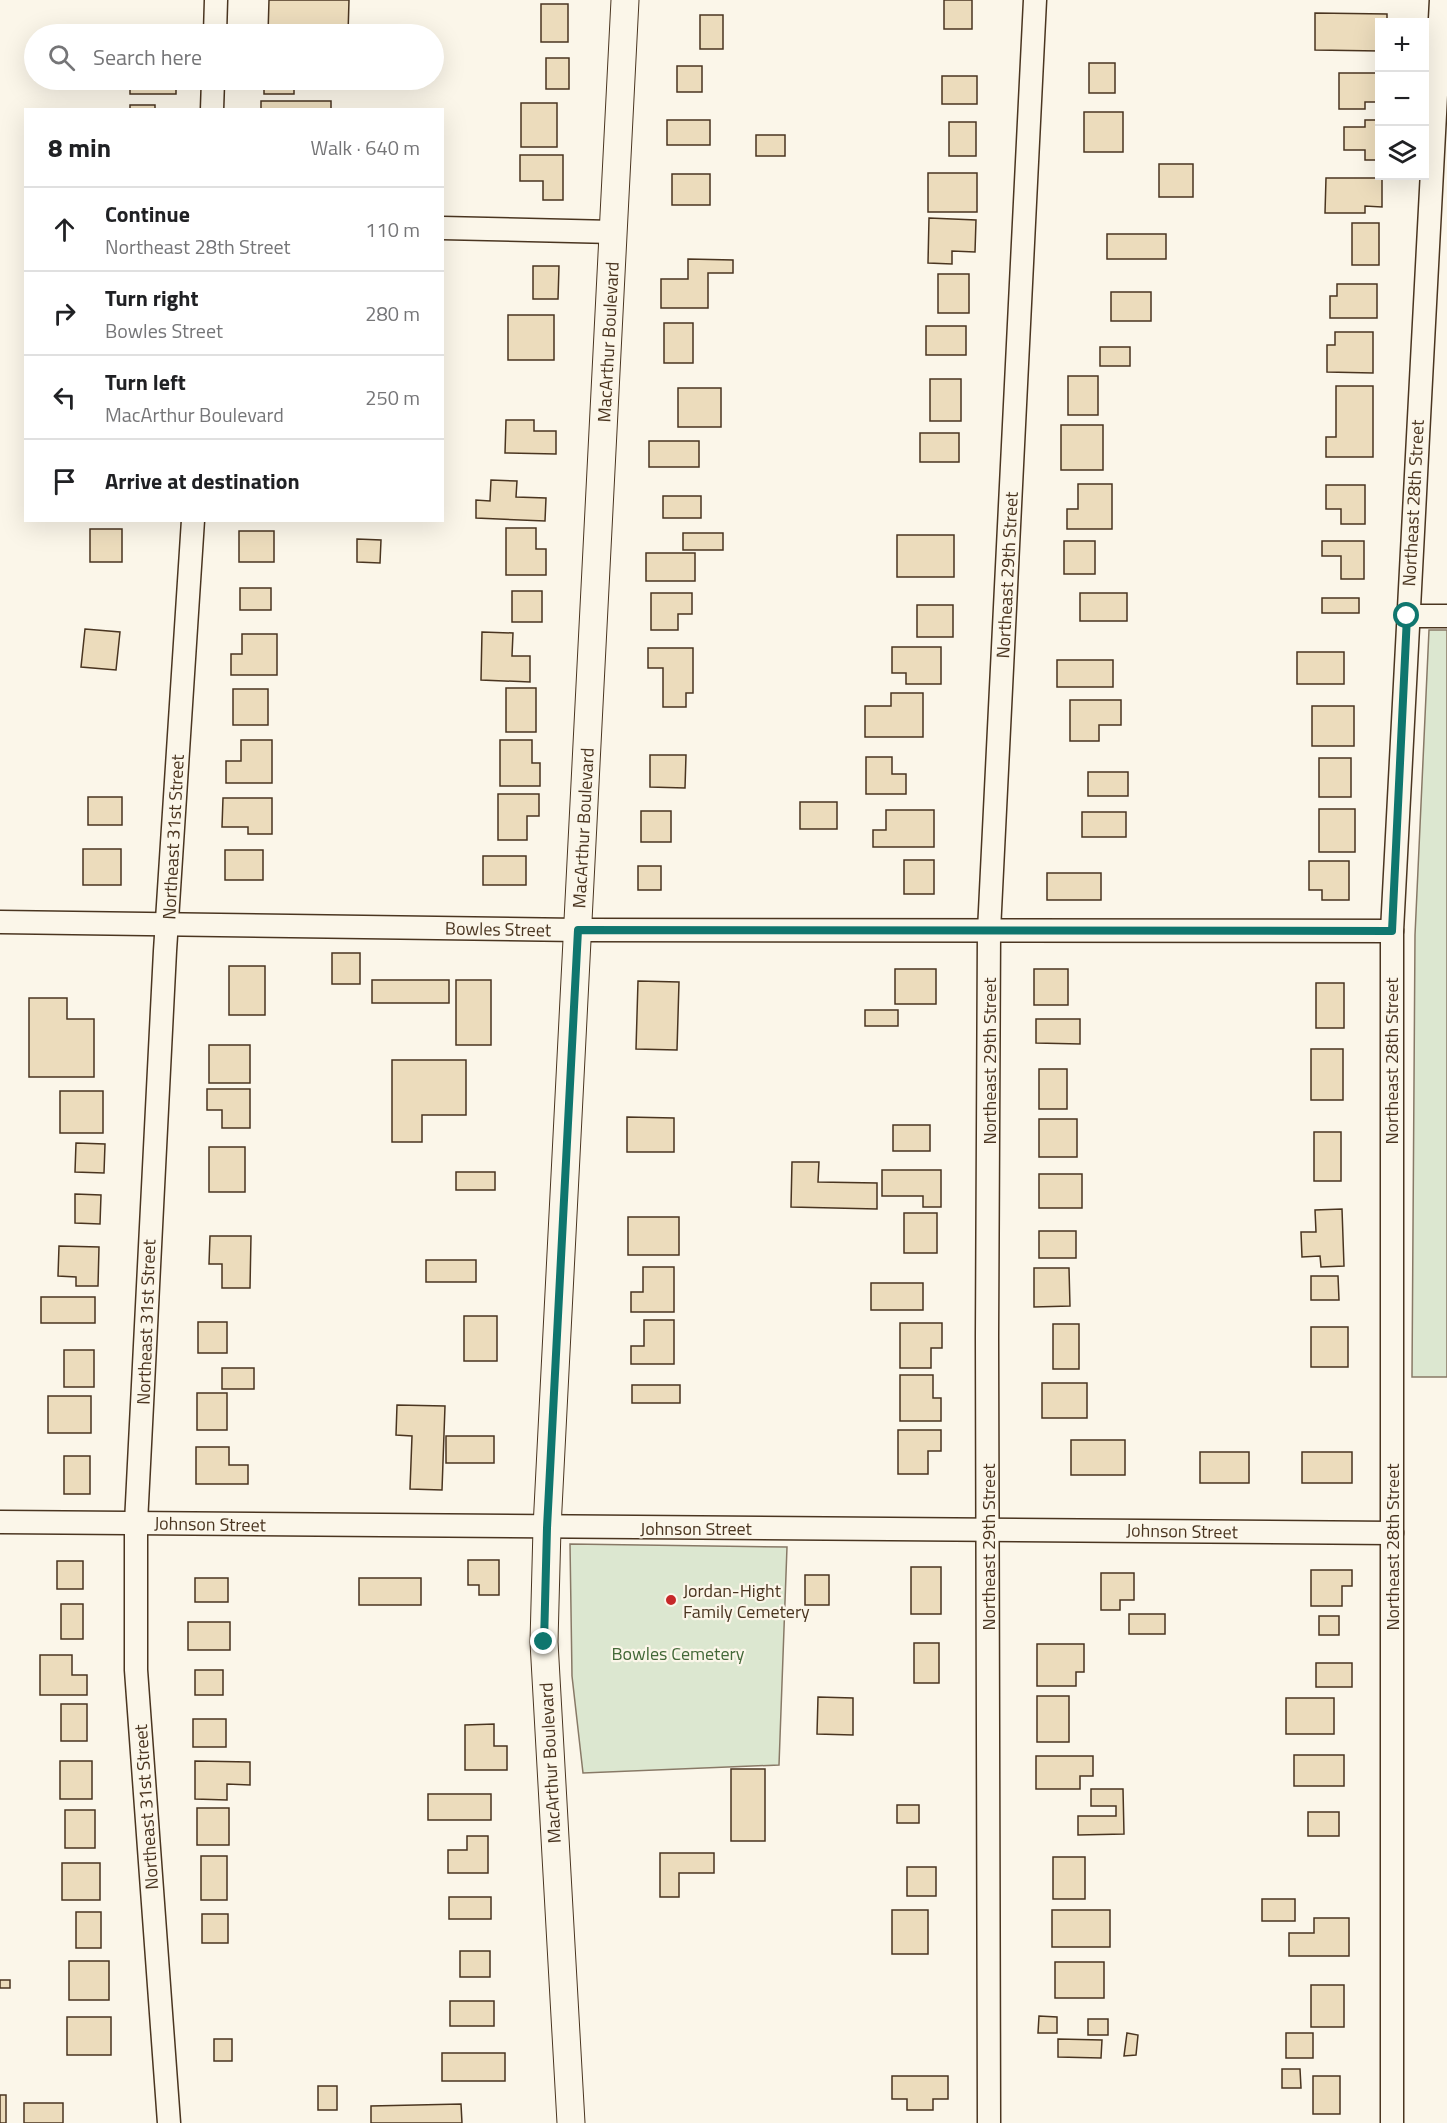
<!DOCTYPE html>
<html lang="en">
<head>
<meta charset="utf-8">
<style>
	:root { --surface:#fff; --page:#f2f2f2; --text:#202124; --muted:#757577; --line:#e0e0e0 }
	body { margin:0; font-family:"Titillium Web",sans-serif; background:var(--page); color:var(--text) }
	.controls { position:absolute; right:18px; top:18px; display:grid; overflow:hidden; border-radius:0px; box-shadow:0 6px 24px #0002 }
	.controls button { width:54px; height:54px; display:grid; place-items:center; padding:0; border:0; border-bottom:2px solid var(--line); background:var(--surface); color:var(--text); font:30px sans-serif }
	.stop { position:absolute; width:18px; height:18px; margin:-14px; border:4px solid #0f766e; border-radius:50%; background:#fff }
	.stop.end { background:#0f766e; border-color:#fff; box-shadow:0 2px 6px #0008 }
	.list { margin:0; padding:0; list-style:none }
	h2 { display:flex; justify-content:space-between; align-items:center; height:78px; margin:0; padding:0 24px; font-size:26px }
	h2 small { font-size:20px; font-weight:400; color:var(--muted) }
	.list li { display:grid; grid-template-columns:39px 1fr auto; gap:18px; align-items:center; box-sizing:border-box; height:84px; padding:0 24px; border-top:2px solid var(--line) }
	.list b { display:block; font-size:22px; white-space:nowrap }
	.list p { margin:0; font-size:20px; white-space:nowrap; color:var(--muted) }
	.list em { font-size:20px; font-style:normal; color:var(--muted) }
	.icon { flex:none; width:33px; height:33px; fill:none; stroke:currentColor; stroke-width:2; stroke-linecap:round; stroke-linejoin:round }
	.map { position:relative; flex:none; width:1447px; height:2123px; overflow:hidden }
	.search { position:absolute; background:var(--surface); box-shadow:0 6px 24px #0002; left:24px; top:24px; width:420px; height:66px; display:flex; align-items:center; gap:15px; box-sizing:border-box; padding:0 21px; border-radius:33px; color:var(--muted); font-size:22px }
	.panel { position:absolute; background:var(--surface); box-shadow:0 6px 24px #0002; left:24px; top:108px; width:420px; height:414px; border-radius:0px }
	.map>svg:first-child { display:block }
	.green { fill:#dce7d0; stroke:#887966; stroke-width:1.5 }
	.building { fill:#ecdcbc; stroke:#4a3520; stroke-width:1.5 }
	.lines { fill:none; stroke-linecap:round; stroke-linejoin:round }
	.minor-casing { stroke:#4a3520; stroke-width:25 }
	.major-casing { stroke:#4a3520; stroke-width:29 }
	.minor { stroke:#fbf6e9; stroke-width:22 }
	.major { stroke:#fbf6e9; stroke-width:27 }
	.route { stroke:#0f766e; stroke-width:8 }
	.poi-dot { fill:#c62828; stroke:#fbf6e9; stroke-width:2 }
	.labels { text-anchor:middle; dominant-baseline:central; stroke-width:4.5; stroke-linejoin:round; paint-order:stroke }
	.street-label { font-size:18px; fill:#4a3520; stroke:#fbf6e9 }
	.poi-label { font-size:18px; fill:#4a3520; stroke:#fbf6e9; text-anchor:start }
	.park-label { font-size:18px; fill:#436837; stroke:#fbf6e9 }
</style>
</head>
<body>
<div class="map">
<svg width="1447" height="2123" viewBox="0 0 1447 2123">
	<rect width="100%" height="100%" fill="#fbf6e9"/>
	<g class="green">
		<polygon points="1429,630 1447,630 1447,1377 1412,1377 1415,935"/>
		<polygon points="570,1544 787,1547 779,1765 583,1773 572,1676"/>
	</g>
	<g class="building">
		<polygon points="269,0 349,0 348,34 268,34"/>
		<rect x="944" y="0" width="28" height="29"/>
		<rect x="541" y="4" width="27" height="38"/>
		<polygon points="1315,13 1387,14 1387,22 1380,22 1380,51 1315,50"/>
		<rect x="700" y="15" width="23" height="34"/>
		<rect x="546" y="58" width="23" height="31"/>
		<rect x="1089" y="63" width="26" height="30"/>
		<rect x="677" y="66" width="25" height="26"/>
		<polygon points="1339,73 1380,73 1380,102 1365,102 1365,109 1339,109"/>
		<rect x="942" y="76" width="35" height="28"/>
		<rect x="130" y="80" width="46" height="14"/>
		<rect x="264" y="80" width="30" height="14"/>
		<rect x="261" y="101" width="70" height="9"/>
		<rect x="521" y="103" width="36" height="44"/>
		<rect x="130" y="105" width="25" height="5"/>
		<rect x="1084" y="112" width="39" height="40"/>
		<rect x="667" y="120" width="43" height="25"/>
		<polygon points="1365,120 1380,120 1380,160 1365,160 1365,150 1344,150 1344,127 1365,127"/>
		<rect x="949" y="122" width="27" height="34"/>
		<rect x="756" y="135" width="29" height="21"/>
		<polygon points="520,155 563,155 563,200 543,200 543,181 520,181"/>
		<rect x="1159" y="164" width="34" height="33"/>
		<rect x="928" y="173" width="49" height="39"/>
		<rect x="672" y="174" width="38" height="31"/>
		<polygon points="1326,178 1382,178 1382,207 1365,206 1365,213 1325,213"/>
		<polygon points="929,218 976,220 975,252 952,251 952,264 928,263"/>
		<rect x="1352" y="223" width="27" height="42"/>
		<rect x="1107" y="234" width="59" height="25"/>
		<polygon points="688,259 733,260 733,273 708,273 708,308 661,308 661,279 688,279"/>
		<polygon points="533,266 559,266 558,299 533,299"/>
		<rect x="938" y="274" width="31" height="39"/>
		<polygon points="1337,284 1377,284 1377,318 1330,318 1330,296 1337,296"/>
		<rect x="1111" y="292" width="40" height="29"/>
		<rect x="508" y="315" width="46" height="45"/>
		<rect x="664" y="323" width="29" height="40"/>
		<rect x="926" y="326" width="40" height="29"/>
		<polygon points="1335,332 1373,332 1373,373 1327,372 1327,345 1335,345"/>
		<rect x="1100" y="347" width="30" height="19"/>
		<rect x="1068" y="376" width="30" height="39"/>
		<rect x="930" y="379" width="31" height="42"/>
		<polygon points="1336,386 1373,386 1373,457 1326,457 1326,437 1336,437"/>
		<rect x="678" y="388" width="43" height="39"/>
		<polygon points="506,420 534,420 534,431 556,431 556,454 505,453"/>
		<rect x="1061" y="425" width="42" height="45"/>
		<rect x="920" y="433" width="39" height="29"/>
		<rect x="649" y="441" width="50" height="26"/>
		<polygon points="491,480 517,481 516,497 546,498 545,521 476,518 476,500 490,501"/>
		<polygon points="1078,484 1112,484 1112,529 1067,529 1067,509 1078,509"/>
		<polygon points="1326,485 1365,485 1365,524 1341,524 1341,509 1326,509"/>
		<rect x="663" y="496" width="38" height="22"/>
		<polygon points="506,528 536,528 536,549 546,549 546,575 506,575"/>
		<rect x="90" y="529" width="32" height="33"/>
		<rect x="239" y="531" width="35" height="31"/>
		<rect x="683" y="533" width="40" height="17"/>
		<rect x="897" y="535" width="57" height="42"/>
		<polygon points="357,539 381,540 380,563 357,562"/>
		<rect x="1064" y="541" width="31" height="33"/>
		<polygon points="1322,541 1364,541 1364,579 1341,579 1341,556 1322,556"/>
		<rect x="646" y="553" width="49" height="28"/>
		<rect x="240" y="588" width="31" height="22"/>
		<rect x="512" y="591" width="30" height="31"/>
		<polygon points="651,593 692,593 692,614 678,614 678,630 651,630"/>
		<rect x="1080" y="593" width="47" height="28"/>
		<rect x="1322" y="598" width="37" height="15"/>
		<rect x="917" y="605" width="36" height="32"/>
		<polygon points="85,629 120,632 116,670 81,667"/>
		<polygon points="482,632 513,633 512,656 530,656 530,682 481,680"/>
		<polygon points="242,634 277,634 277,675 231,675 231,654 242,654"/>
		<polygon points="892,647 941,647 941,684 906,684 906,673 892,673"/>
		<polygon points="648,648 693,648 693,693 686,693 686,707 663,707 663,668 648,668"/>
		<rect x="1297" y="652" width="47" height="32"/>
		<rect x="1057" y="660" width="56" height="27"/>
		<rect x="506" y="688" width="30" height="44"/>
		<rect x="233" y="689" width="35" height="36"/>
		<polygon points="891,693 923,693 923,737 865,737 865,706 891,706"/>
		<polygon points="1070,700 1121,700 1121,725 1099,725 1099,741 1070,741"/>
		<rect x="1312" y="706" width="42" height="40"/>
		<polygon points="241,740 272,740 272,783 226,783 226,761 241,761"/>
		<polygon points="500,740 532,740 532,763 540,763 540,786 500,786"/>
		<polygon points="650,755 686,755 685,788 650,787"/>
		<polygon points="866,757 892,757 892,774 906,774 906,794 866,794"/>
		<rect x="1319" y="758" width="32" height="39"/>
		<rect x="1088" y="772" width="40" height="24"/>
		<polygon points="498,794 539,794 539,816 527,816 527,840 498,840"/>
		<rect x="88" y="797" width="34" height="28"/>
		<polygon points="223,798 272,798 272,834 248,834 248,827 222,827"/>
		<rect x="800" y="802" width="37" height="27"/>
		<rect x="1319" y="809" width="36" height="43"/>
		<polygon points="886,810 934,810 934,847 873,847 873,830 886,830"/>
		<rect x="641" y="811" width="30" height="31"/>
		<rect x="1082" y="812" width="44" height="25"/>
		<rect x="83" y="849" width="38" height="36"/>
		<rect x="225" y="850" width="38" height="30"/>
		<rect x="483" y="856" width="43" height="29"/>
		<rect x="904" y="860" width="30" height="34"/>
		<polygon points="1309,861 1349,861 1349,900 1322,900 1322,890 1309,890"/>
		<rect x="638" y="866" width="23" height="24"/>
		<rect x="1047" y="873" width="54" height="27"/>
		<rect x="332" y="953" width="28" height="31"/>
		<rect x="229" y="966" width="36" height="49"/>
		<rect x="895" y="969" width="41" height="35"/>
		<rect x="1034" y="969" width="34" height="36"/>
		<rect x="372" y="980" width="77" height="23"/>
		<rect x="456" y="980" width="35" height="65"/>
		<polygon points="638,981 679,982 677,1050 636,1049"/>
		<rect x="1316" y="983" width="28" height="45"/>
		<polygon points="29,998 67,998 67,1019 94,1019 94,1077 29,1077"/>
		<rect x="865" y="1010" width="33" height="16"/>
		<polygon points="1036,1019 1080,1019 1080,1044 1036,1043"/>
		<rect x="209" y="1045" width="41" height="38"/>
		<rect x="1311" y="1049" width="32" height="51"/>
		<polygon points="392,1060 466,1060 466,1115 422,1115 422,1142 392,1142"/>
		<rect x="1039" y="1069" width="28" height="40"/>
		<polygon points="207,1089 250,1089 250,1128 222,1128 222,1110 207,1110"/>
		<rect x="60" y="1091" width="43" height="42"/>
		<polygon points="627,1117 674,1118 674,1152 627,1152"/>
		<rect x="1039" y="1119" width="38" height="38"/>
		<rect x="893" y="1125" width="37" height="26"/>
		<rect x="1314" y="1132" width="27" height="49"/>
		<polygon points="76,1143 105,1144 104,1173 75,1172"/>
		<rect x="209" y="1147" width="36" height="45"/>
		<polygon points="792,1162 819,1162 818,1182 877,1183 877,1209 791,1207"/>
		<polygon points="882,1170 941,1170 941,1207 923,1207 923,1196 882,1196"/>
		<rect x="456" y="1172" width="39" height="18"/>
		<rect x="1039" y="1174" width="43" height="34"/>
		<polygon points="75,1194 101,1195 100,1224 75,1223"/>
		<polygon points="1342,1209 1344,1266 1321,1267 1320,1256 1302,1257 1301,1232 1316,1232 1315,1210"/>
		<rect x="904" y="1213" width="33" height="40"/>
		<rect x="628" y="1217" width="51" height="38"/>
		<rect x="1039" y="1231" width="37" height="27"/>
		<polygon points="210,1236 251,1236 250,1288 222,1288 222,1264 209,1264"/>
		<polygon points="59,1246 99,1247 98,1286 76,1286 76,1277 58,1276"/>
		<rect x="426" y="1260" width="50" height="22"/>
		<polygon points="643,1267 674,1267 674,1312 631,1312 631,1292 643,1292"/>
		<polygon points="1034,1268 1069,1268 1070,1306 1034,1307"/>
		<polygon points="1311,1276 1338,1276 1339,1300 1311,1300"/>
		<rect x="871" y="1283" width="52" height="27"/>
		<rect x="41" y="1297" width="54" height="26"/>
		<rect x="464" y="1316" width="33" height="45"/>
		<polygon points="644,1320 674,1320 674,1364 631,1364 631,1346 644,1346"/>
		<rect x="198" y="1322" width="29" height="31"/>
		<polygon points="900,1323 942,1323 942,1348 931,1348 931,1368 900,1368"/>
		<rect x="1053" y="1324" width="26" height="45"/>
		<rect x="1311" y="1327" width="37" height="40"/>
		<rect x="64" y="1350" width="30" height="37"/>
		<rect x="222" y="1368" width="32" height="21"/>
		<polygon points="900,1375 933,1375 933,1398 941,1398 941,1421 900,1421"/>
		<rect x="1042" y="1383" width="45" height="35"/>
		<rect x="632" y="1385" width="48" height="18"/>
		<rect x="197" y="1393" width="30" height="37"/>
		<rect x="48" y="1396" width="43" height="37"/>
		<polygon points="397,1405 445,1406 442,1490 410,1489 412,1436 396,1435"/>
		<polygon points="898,1430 941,1430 941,1451 928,1451 928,1474 898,1474"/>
		<rect x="446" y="1436" width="48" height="27"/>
		<rect x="1071" y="1440" width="54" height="35"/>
		<polygon points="196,1447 229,1447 229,1465 248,1465 248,1484 196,1484"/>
		<rect x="1200" y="1452" width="49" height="31"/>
		<rect x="1302" y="1452" width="50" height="31"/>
		<rect x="64" y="1456" width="26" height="38"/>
		<polygon points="468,1560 499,1560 499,1595 479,1595 479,1585 468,1585"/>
		<rect x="57" y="1561" width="26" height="28"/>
		<rect x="911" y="1567" width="30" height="47"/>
		<polygon points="1311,1570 1352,1570 1352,1586 1342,1586 1342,1606 1311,1606"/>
		<polygon points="1101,1573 1134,1573 1134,1600 1120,1600 1120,1610 1101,1610"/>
		<rect x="805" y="1575" width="24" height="30"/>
		<rect x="195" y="1578" width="33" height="24"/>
		<rect x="359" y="1578" width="62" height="27"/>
		<rect x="61" y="1604" width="22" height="35"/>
		<rect x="1129" y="1614" width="36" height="20"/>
		<rect x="1319" y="1616" width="20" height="19"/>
		<rect x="188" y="1622" width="42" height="28"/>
		<rect x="914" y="1643" width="25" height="40"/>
		<polygon points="1037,1644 1084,1644 1084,1672 1076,1672 1076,1686 1037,1686"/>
		<polygon points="40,1655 72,1655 72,1675 87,1675 87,1695 40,1695"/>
		<rect x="1316" y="1663" width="36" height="24"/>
		<rect x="195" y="1670" width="28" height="25"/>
		<rect x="1037" y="1696" width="32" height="46"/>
		<polygon points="818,1697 853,1698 853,1735 817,1734"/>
		<rect x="1286" y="1698" width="48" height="36"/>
		<rect x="61" y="1704" width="26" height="37"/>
		<rect x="193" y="1719" width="33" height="28"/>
		<polygon points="494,1724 494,1746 507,1746 507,1770 465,1770 465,1725"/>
		<rect x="1294" y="1755" width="50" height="31"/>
		<polygon points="1036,1756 1093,1756 1093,1776 1080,1776 1080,1789 1036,1789"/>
		<rect x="60" y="1761" width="32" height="38"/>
		<polygon points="195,1761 250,1762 250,1785 227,1784 227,1800 195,1799"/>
		<rect x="731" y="1769" width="34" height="72"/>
		<polygon points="1091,1789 1123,1789 1124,1834 1078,1835 1078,1816 1116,1816 1116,1806 1091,1806"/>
		<rect x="428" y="1794" width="63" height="26"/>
		<rect x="897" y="1805" width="22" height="18"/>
		<rect x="197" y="1808" width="32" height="37"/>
		<rect x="65" y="1810" width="30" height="38"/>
		<rect x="1308" y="1812" width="31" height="24"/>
		<polygon points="467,1836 488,1836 488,1873 448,1873 448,1850 467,1850"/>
		<polygon points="660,1853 714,1853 714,1873 679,1873 679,1897 660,1897"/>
		<rect x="201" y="1856" width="26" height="44"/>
		<rect x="1053" y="1857" width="32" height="42"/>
		<rect x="62" y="1863" width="38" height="37"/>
		<rect x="907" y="1867" width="29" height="29"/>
		<rect x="449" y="1897" width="42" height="22"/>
		<rect x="1262" y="1899" width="33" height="22"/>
		<rect x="892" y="1910" width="36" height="44"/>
		<rect x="1052" y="1910" width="58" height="37"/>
		<rect x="76" y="1912" width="25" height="36"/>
		<rect x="202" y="1914" width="26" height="29"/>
		<polygon points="1314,1918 1349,1918 1349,1956 1289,1956 1289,1933 1314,1933"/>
		<rect x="460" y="1951" width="30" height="26"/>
		<rect x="69" y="1961" width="40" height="39"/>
		<rect x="1055" y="1962" width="49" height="36"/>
		<rect x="0" y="1980" width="10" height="8"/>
		<rect x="1311" y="1985" width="33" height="42"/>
		<rect x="450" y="2001" width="44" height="25"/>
		<polygon points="1039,2016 1057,2017 1057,2033 1038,2033"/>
		<rect x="67" y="2017" width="44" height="38"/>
		<rect x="1088" y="2019" width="20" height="16"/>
		<polygon points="1127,2033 1138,2035 1136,2055 1124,2056"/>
		<rect x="1286" y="2033" width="27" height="25"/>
		<rect x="214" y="2039" width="18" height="22"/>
		<polygon points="1058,2039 1102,2040 1101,2058 1058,2057"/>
		<rect x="442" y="2053" width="63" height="28"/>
		<polygon points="1282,2069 1300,2069 1301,2088 1282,2088"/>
		<polygon points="892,2076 948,2076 948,2099 933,2099 933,2110 907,2110 907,2099 892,2099"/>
		<rect x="1313" y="2076" width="27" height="38"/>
		<rect x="318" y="2086" width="19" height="24"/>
		<rect x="0" y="2095" width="6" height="28"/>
		<rect x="24" y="2103" width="39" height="20"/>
		<polygon points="461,2104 462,2123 371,2123 371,2106"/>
	</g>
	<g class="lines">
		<g class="minor-casing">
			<g id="minor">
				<polyline points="215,34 216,0"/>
				<polyline points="212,110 213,80"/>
				<polyline points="442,228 613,232"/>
				<polyline points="1407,616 1447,616"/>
				<polyline points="0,922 578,930 1392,931"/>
				<polyline points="0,1522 1392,1533"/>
				<polyline points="169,2123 136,1670 136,1523 165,951 193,520"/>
				<polyline points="989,2123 987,1336 989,931 1035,0"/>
				<polyline points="1392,2123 1392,931 1441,0"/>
			</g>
		</g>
		<g class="major-casing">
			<polyline id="major" points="571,2123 544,1642 547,1528 625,0"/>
		</g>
		<use href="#minor" class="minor"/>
		<use href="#major" class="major"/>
	</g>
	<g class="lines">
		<polyline class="route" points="544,1642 547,1528 578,930 1392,931 1407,616"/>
	</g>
	<circle class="poi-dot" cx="671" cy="1600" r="6"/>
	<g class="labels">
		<g class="street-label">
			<text transform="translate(608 342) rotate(-87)">MacArthur Boulevard</text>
			<text transform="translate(1413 503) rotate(-87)">Northeast 28th Street</text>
			<text transform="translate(1007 575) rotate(-87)">Northeast 29th Street</text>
			<text transform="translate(583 828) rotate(-87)">MacArthur Boulevard</text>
			<text transform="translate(173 837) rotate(-87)">Northeast 31st Street</text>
			<text transform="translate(498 929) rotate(1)">Bowles Street</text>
			<text transform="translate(989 1061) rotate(-90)">Northeast 29th Street</text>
			<text transform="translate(1391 1061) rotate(-90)">Northeast 28th Street</text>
			<text transform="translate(146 1322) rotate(-88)">Northeast 31st Street</text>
			<text transform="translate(210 1524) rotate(1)">Johnson Street</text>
			<text x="696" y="1528">Johnson Street</text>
			<text transform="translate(1182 1531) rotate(1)">Johnson Street</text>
			<text transform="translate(988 1547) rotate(-90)">Northeast 29th Street</text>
			<text transform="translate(1392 1547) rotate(-90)">Northeast 28th Street</text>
			<text transform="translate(550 1763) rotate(-93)">MacArthur Boulevard</text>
			<text transform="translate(146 1807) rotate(-94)">Northeast 31st Street</text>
		</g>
		<g class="poi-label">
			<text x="683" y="1590">Jordan-Hight<tspan x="683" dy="21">Family Cemetery</tspan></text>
		</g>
		<g class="park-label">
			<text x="678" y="1653">Bowles Cemetery</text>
		</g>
	</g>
</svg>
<div class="controls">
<button>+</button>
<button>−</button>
<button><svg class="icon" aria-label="layers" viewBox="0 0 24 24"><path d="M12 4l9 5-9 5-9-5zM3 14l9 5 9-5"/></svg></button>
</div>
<div class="stop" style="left:1407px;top:616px"></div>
<div class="stop end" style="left:544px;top:1642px"></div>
<div class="search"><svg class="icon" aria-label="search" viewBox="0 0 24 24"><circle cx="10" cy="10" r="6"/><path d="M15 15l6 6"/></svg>Search here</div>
<section class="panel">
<h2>8 min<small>Walk · 640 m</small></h2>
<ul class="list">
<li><svg class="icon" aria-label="ahead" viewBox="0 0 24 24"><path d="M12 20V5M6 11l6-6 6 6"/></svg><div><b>Continue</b><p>Northeast 28th Street</p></div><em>110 m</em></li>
<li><svg class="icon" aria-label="right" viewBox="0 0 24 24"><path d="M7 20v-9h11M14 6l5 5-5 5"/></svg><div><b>Turn right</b><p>Bowles Street</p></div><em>280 m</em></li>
<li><svg class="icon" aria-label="left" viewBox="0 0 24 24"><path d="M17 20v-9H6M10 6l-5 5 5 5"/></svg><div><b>Turn left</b><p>MacArthur Boulevard</p></div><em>250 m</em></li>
<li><svg class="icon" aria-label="arrive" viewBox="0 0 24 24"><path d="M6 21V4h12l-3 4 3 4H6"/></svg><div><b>Arrive at destination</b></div></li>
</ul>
</section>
</div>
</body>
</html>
